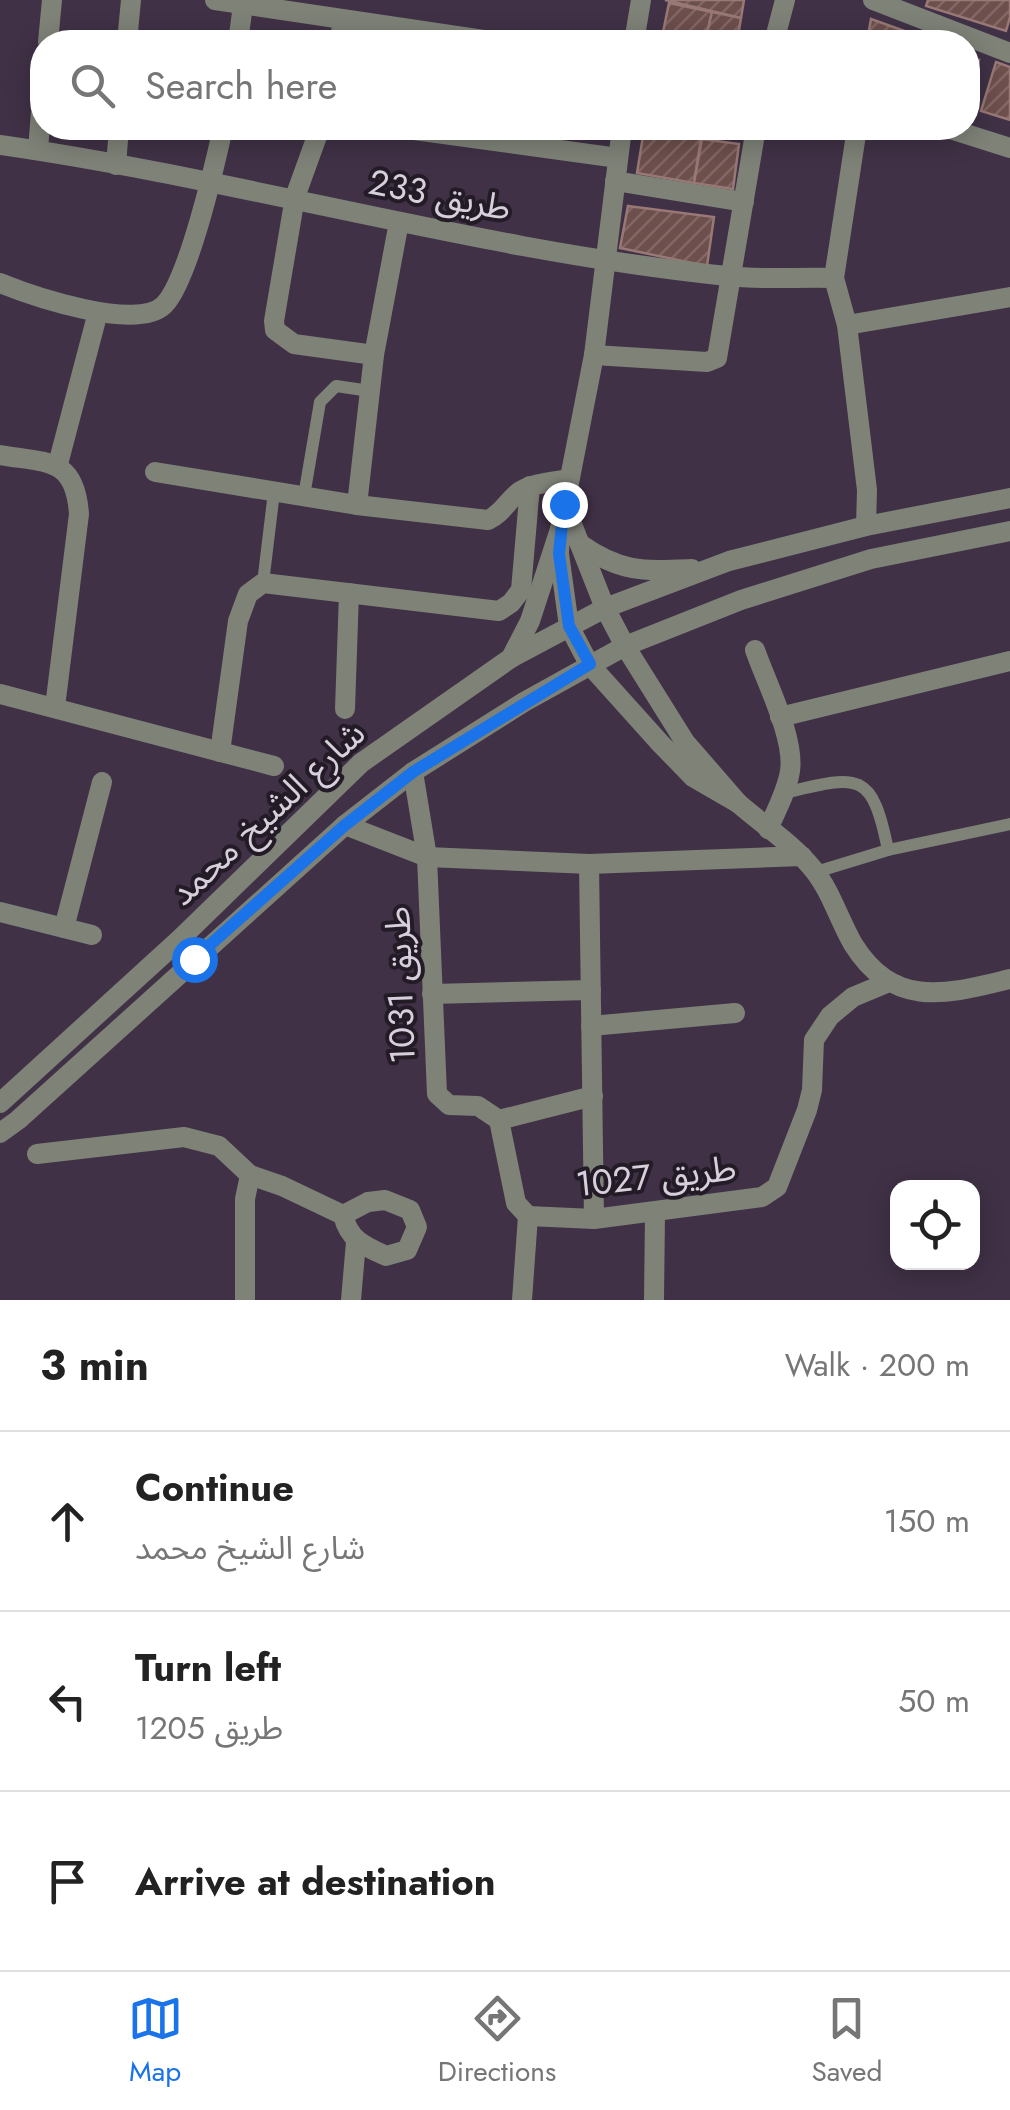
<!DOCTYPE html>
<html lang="en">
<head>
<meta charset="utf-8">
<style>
	:root { --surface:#fff; --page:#f2f2f2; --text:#222; --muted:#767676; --line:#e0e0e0; --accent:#1a73e8 }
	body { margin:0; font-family:Jost,"Noto Sans Arabic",sans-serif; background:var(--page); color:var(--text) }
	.controls { position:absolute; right:30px; bottom:30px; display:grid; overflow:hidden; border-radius:20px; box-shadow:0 5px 25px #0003 }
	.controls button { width:90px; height:90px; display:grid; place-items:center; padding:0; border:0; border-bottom:2px solid var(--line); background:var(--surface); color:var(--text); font:50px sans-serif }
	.stop { position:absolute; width:30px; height:30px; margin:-22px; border:8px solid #1a73e8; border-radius:50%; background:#fff }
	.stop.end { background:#1a73e8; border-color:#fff; box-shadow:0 2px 10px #0008 }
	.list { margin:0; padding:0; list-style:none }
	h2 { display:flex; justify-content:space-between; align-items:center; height:130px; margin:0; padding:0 40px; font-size:42px }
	h2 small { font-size:32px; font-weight:400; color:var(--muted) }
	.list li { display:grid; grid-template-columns:65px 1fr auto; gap:30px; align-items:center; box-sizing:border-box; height:180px; padding:0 40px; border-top:2px solid var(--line) }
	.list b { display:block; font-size:38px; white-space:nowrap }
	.list p { margin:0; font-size:32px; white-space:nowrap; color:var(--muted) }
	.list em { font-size:32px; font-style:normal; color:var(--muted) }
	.icon { flex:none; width:55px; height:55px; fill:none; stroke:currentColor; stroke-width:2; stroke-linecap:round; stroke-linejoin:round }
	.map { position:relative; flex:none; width:1010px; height:1300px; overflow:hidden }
	.search { position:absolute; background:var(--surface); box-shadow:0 5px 25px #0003; left:30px; right:30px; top:30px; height:110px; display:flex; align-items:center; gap:25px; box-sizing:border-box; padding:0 35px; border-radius:40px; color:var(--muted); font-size:38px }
	.sheet { height:670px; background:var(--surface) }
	nav { display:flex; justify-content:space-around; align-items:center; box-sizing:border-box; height:140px; border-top:2px solid var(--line); background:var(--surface); font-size:28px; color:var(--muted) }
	nav a { display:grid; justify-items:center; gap:5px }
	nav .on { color:var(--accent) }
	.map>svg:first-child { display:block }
	.building { fill:url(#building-hatch); stroke:#997875; stroke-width:2.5 }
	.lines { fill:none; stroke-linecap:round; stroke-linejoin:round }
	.service { stroke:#7e8277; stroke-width:12 }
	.minor { stroke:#7e8277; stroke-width:20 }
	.tertiary { stroke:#7e8277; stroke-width:20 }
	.route { stroke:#1a73e8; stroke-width:12 }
	.labels { text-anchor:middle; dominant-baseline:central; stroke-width:8; stroke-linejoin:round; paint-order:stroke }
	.street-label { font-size:35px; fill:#d8cfdc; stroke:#231c26 }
</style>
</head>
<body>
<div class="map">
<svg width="1010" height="1300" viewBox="0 0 1010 1300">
	<defs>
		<pattern id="building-hatch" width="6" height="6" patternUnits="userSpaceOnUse" patternTransform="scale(2.5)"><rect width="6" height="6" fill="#6d4f4c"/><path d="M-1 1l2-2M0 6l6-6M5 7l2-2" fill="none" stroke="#816765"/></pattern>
	</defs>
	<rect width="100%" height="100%" fill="#403146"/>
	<g class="building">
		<polygon points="665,0 744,0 741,18"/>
		<polygon points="928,0 1010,0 1010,17 1006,31 926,6"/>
		<polygon points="669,3 712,12 705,42 661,42"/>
		<polygon points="712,12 741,18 737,42 705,42"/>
		<polygon points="871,19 927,39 926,42 867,42"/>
		<polygon points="968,57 979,60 968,103"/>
		<polygon points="996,62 1010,67 1010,120 981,111"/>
		<polygon points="644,130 701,138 694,183 637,173"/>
		<polygon points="702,139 739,144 733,189 694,183"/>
		<polygon points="628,206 714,217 707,266 620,248"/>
	</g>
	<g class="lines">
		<g class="service">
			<polyline points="304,496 320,402 336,386 370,391"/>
			<polyline points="263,583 274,492"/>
			<path d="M784,793c75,-18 88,-23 104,57"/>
			<polyline points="816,872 888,850 1010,824"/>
		</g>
		<g class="minor">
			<polyline points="215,0 497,42"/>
			<polyline points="873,0 1010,53"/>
			<polyline points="48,42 52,0"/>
			<polyline points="127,42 131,0"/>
			<polyline points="238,42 243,5"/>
			<polyline points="339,42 343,21"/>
			<polyline points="634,42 641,0"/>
			<polyline points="774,42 785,0"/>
			<polyline points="320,128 295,197 274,321 275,330 294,344 374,355"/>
			<polyline points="400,128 618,158"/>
			<polyline points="857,128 834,278 847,325 867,490 866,526"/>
			<polyline points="947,128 1010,148"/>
			<path d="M0,145c244,35 482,106 727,131 35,4 71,1 107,2"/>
			<polyline points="38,150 42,99"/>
			<polyline points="116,165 119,128"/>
			<polyline points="615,181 744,202"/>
			<path d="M0,283c32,13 137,49 164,22 24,-24 51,-141 59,-177"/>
			<polyline points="847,325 1010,297"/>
			<polyline points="594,355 707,362 717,358 756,128"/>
			<path d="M0,455c47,8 75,2 79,59l-24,193"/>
			<polyline points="58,464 98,312"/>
			<path d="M155,472l202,33 131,15c14,-6 19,-19 31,-28 14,-9 33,-10 49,-13"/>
			<polyline points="564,504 605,608 625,646 685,742 738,803 693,777 660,743 589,664 569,626 559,554 560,529 594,355 622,128"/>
			<polyline points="357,505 374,355 399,222"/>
			<path d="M755,650c11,32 40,88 35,121 -3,20 -14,40 -22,58"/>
			<polyline points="0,694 274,766"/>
			<polyline points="345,709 349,593"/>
			<polyline points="780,717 1010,661"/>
			<polyline points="220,752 238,621 248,594 263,583 499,611 511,603 521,590 530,486"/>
			<path d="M738,803c25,22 55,41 75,66 18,22 26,51 40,75 41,66 94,50 157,35"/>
			<polyline points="345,825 427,857 413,772"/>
			<polyline points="589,864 594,1219"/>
			<polyline points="0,912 92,935"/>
			<polyline points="64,928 102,782"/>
			<polyline points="432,994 591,990"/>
			<polyline points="591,1026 735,1013"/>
			<polyline points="499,1120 593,1096"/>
			<polyline points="37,1154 184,1137 219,1146 250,1175 282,1186 343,1215"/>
			<path d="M385,1200l25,10 7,17 -10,23 -21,6c-22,-10 -37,-16 -43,-41l25,-13z"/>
			<polyline points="528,1216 594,1219 762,1197 777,1187 807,1110 812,1090 814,1040 830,1016 853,997 889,982"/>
			<polyline points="245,1300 245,1199 250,1175"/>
			<polyline points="351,1300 356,1242"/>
			<polyline points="522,1300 528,1216 516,1203 499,1120 478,1106 449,1105 437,1094 427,857 589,864 802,856"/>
			<polyline points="654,1300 655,1214"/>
		</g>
		<g class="tertiary">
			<path d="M580,544c41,29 64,27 112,25"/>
			<polyline points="511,658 530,621 560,529"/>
			<polyline points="0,1103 180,939 361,763 511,658 605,608 729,561 866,526 1010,498"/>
			<polyline points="0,1133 18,1120 345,825 413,772 524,702 625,646 741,600 871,559 1010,531"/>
		</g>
	</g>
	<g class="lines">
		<polyline class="route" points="194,959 344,826 413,772 590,664 569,626 559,554 564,504"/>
	</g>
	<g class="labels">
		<g class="street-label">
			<text transform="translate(440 195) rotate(11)">طريق 233</text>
			<text transform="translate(267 813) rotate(-43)">شارع الشيخ محمد</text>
			<text transform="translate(400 985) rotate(-92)">طريق 1031</text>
			<text transform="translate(656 1176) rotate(-6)">طريق 1027</text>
		</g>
	</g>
</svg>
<div class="controls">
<button><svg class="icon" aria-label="locate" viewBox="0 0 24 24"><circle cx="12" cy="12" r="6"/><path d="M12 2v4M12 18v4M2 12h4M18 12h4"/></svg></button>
</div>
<div class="stop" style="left:194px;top:959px"></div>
<div class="stop end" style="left:564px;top:504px"></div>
<div class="search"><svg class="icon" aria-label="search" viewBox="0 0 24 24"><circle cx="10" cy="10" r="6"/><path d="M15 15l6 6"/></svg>Search here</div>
</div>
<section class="sheet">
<h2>3 min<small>Walk · 200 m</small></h2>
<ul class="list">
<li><svg class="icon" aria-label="ahead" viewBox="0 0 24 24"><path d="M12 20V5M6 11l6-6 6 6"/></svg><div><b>Continue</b><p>شارع الشيخ محمد</p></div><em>150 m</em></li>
<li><svg class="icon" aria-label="left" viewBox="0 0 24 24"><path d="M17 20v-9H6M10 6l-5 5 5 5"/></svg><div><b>Turn left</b><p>طريق 1205</p></div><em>50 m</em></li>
<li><svg class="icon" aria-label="arrive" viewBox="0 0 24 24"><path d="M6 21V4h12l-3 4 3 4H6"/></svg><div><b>Arrive at destination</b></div></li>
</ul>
</section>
<nav>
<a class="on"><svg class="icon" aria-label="map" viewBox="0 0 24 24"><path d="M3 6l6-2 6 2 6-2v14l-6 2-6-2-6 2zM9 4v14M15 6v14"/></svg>Map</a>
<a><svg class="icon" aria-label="directions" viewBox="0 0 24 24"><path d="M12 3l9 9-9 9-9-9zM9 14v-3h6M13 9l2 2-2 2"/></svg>Directions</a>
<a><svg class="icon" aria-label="saved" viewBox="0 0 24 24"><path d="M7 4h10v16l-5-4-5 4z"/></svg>Saved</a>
</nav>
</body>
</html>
